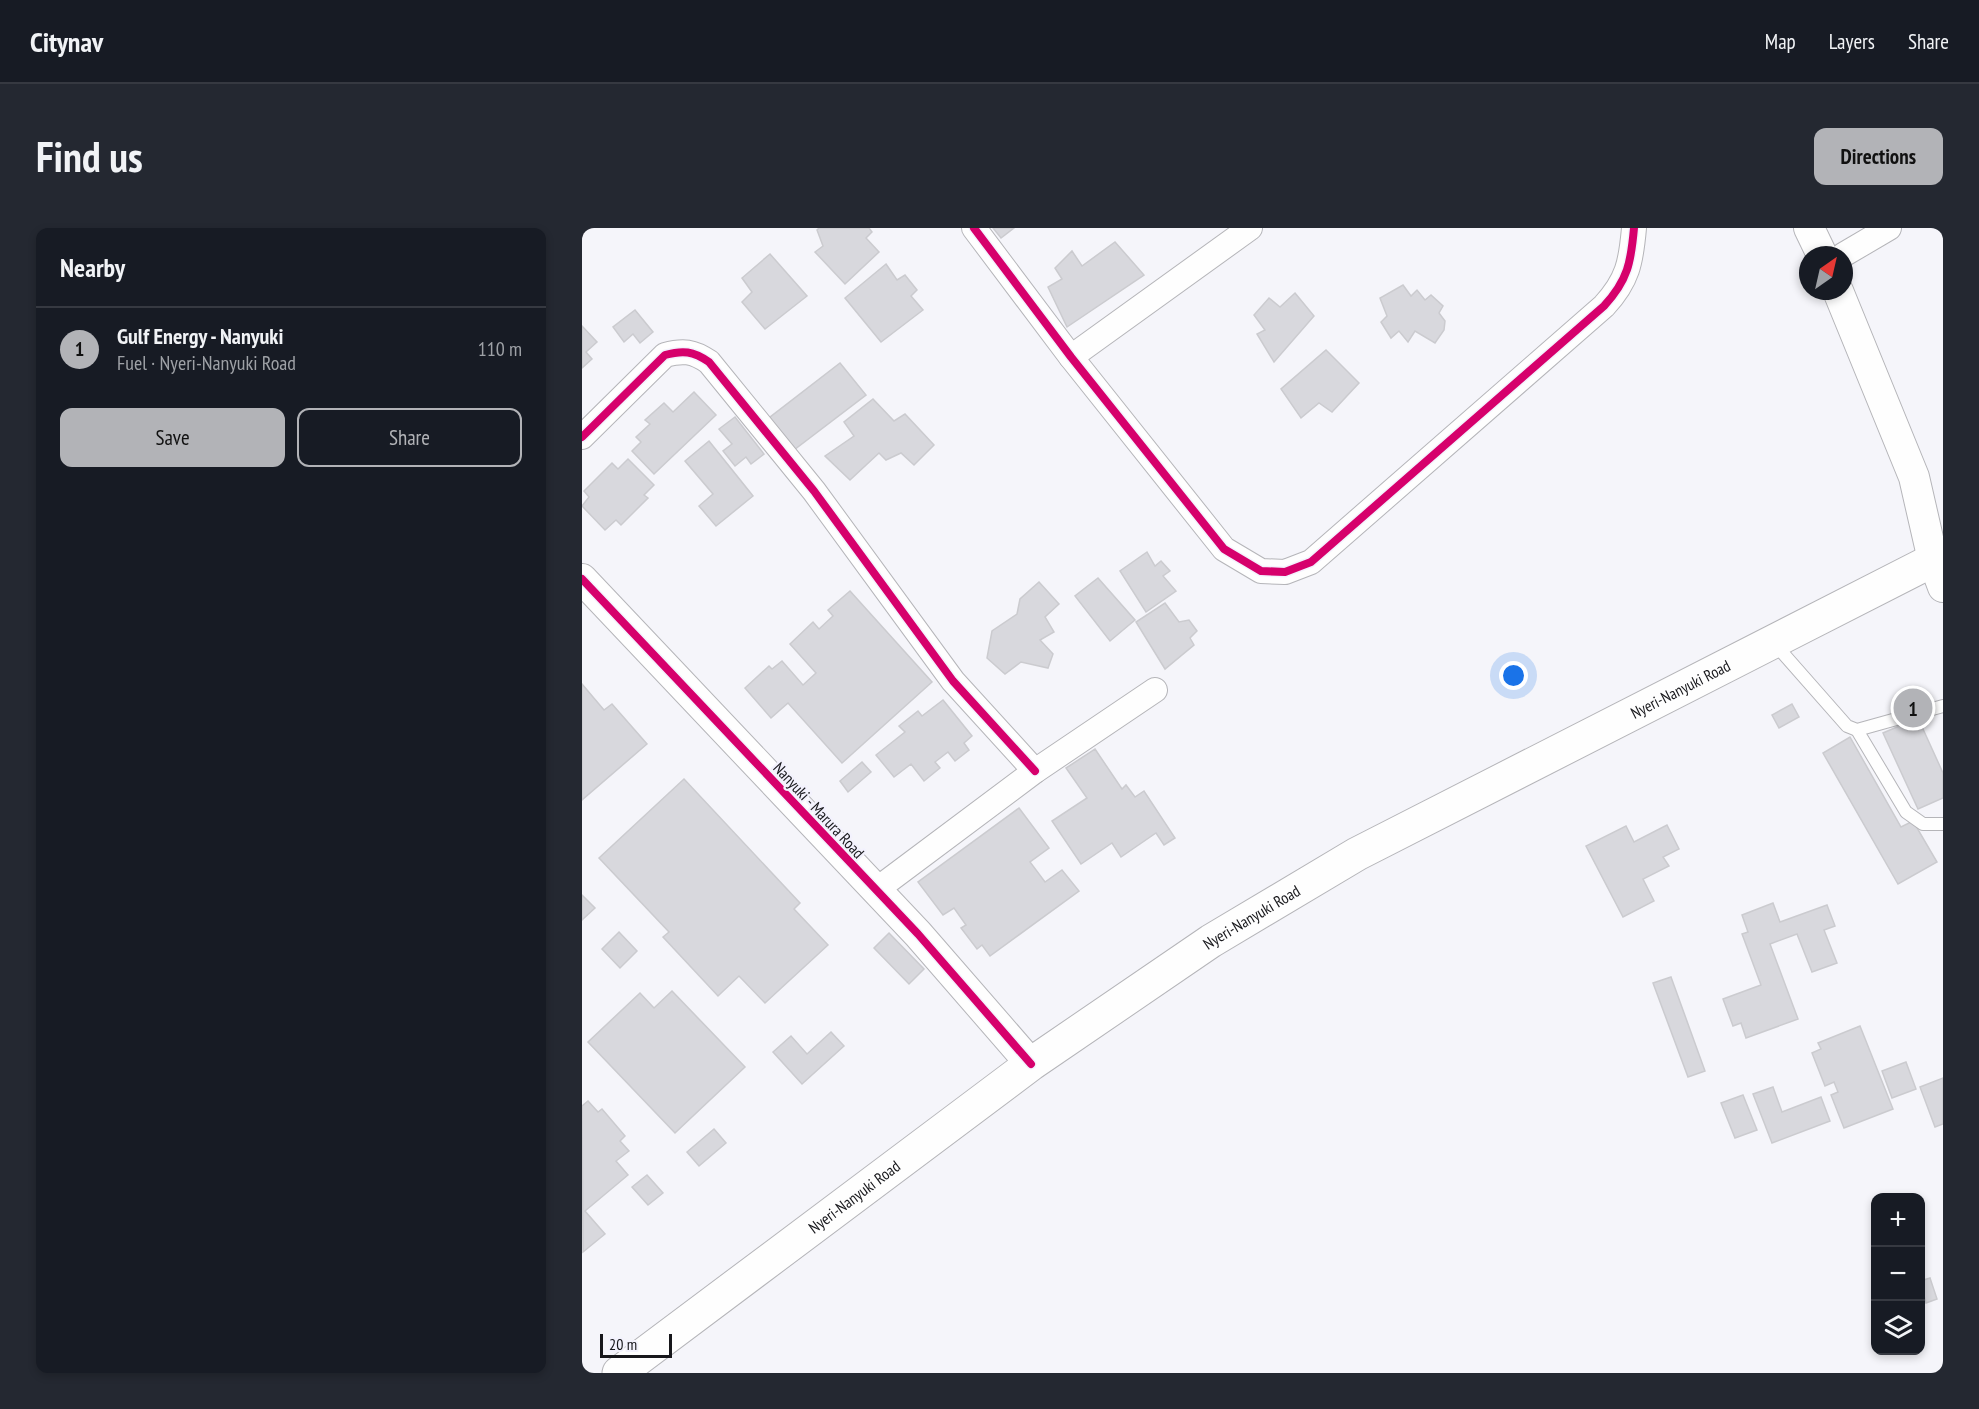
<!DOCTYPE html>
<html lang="en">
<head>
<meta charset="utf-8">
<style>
	:root { --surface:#171b24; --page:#242831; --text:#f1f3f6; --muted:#9ea1a6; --line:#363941; --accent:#b2b3b7 }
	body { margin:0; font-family:"PT Sans Narrow",sans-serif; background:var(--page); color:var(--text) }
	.controls { position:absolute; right:18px; bottom:18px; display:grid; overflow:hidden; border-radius:12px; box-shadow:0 3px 9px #0003 }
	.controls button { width:54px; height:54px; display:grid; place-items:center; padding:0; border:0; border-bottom:2px solid var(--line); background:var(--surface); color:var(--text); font:30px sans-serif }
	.compass { position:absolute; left:1217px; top:18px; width:54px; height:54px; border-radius:50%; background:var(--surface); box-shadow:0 3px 9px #0003; rotate:34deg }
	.scale { position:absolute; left:18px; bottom:15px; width:72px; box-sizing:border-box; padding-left:6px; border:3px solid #17171b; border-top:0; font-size:16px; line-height:21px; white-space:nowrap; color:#17171b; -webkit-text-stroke:4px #f3f2fd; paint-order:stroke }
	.you { position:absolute; left:932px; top:448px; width:21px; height:21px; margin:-15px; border:4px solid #fff; border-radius:50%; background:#1a73e8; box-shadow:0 0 0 9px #1a73e833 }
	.badge { display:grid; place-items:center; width:39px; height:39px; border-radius:50%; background:var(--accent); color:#111; font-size:20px; font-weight:700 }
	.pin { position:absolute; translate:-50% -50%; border:3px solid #fff; box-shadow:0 2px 6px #0006 }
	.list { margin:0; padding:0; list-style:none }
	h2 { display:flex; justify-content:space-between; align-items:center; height:78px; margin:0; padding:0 24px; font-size:26px }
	h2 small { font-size:20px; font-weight:400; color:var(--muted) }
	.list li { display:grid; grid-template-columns:39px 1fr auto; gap:18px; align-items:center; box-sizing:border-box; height:84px; padding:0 24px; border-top:2px solid var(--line) }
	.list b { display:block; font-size:22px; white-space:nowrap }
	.list p { margin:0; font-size:20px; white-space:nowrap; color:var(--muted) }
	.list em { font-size:20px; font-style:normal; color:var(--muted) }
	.actions { display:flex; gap:12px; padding:18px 24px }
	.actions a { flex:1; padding:14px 0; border:2px solid var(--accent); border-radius:12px; text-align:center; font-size:21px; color:var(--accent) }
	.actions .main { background:var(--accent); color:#111 }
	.icon { flex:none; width:33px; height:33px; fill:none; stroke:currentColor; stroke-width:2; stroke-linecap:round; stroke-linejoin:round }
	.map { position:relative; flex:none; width:1361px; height:1145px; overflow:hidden; border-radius:12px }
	header { display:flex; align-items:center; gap:36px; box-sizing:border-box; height:84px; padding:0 30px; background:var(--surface); border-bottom:2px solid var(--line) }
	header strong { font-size:28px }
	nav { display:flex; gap:33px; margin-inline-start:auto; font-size:21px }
	.intro { display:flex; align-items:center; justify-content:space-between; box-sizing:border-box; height:144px; padding:0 36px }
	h1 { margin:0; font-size:42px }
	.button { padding:15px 27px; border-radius:12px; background:var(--accent); color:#111; font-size:21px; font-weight:700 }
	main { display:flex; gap:36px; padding:0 36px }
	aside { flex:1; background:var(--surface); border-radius:12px; box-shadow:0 3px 9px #0003 }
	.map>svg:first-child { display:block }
	.building { fill:#d8d8dd; stroke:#cbcbcf; stroke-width:1.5 }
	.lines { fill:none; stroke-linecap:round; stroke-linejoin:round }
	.service-casing { stroke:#b5b5b9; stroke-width:14 }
	.minor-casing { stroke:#b5b5b9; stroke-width:26 }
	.tertiary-casing { stroke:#b5b5b9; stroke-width:32 }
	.trunk-casing { stroke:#b5b5b9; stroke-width:35 }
	.service { stroke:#fefefe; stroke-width:12 }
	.minor { stroke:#fefefe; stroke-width:24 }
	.tertiary { stroke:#fefefe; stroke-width:30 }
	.trunk { stroke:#fefefe; stroke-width:33 }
	.cycleway-casing { stroke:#f3f2fd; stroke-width:11 }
	.cycleway { stroke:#d6006c; stroke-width:8 }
	.labels { text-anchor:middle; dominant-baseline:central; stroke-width:4.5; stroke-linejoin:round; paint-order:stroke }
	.street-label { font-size:16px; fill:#17171b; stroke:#f3f2fd }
</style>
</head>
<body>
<header>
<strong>Citynav</strong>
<nav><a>Map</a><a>Layers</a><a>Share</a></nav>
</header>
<div class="intro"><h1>Find us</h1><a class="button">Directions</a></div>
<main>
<aside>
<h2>Nearby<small></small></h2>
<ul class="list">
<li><span class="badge">1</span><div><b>Gulf Energy - Nanyuki</b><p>Fuel · Nyeri-Nanyuki Road</p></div><em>110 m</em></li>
</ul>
<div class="actions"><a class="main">Save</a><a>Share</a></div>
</aside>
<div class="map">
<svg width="1361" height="1145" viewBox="0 0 1361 1145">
	<rect width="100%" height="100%" fill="#f5f5fa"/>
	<g class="building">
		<polygon points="237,0 287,0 290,4 284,10 297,24 263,56 233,24 241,18 235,2"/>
		<polygon points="411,0 432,0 419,10"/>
		<polygon points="533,14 562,47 485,99 466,59 480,51 473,40 490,23 500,38"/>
		<polygon points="188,26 225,68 183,101 160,74 170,64 160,50"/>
		<polygon points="304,36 315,52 323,47 335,62 329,68 341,82 299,114 263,70"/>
		<polygon points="821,57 829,68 835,62 843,72 849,67 861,78 857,85 863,93 862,102 853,115 833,103 826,114 817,103 809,110 799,94 805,88 798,70"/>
		<polygon points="713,65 732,88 692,134 675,106 683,102 672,87 687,70 698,79"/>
		<polygon points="53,82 71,104 58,115 51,106 42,114 31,99"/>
		<polygon points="0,98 15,114 4,124 10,131 0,140"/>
		<polygon points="744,122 777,155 750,184 737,175 719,190 699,161"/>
		<polygon points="258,135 284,167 208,225 183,193"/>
		<polygon points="112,164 134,187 72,246 50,223 59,214 54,209 68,196 63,192 82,175 91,184"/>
		<polygon points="291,171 312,193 323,186 352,217 332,237 319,225 304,232 297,225 268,252 243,228 272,208 262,194"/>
		<polygon points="153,189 182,226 169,236 164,229 153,238 141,223 150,216 137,201"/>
		<polygon points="127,213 171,268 134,298 117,278 131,266 103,233"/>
		<polygon points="46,231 72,257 62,267 66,270 39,297 34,292 23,302 0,278 7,269 2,263 30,235 36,241"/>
		<polygon points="565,324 573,338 579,333 588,343 581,348 594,363 564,384 538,343"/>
		<polygon points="516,350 553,392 528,413 493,368"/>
		<polygon points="457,354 477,376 463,389 472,404 458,412 471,426 466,440 439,434 423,446 405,430 410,403 435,386 438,371"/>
		<polygon points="268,363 350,454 260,535 206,475 189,490 163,460 187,438 190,441 200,433 221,457 234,445 208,416 231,394 237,401 251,388 246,382"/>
		<polygon points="583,375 597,394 607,392 615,403 608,410 612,417 583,441 554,394"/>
		<polygon points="0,456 22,482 30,476 65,516 0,572"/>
		<polygon points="361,472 390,508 382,515 387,522 373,533 366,524 353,534 358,540 342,553 329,536 312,549 294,527 323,504 317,498 336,483 340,488"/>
		<polygon points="1210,476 1217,489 1197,500 1190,487"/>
		<polygon points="1336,490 1361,545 1361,570 1336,581 1301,505"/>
		<polygon points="1268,509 1319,599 1331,593 1355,634 1316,656 1241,525"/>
		<polygon points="513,521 540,561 544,557 553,569 562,563 593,610 582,617 574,605 539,629 530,615 499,636 470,593 505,570 484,540"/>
		<polygon points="280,534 289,544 266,564 258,553"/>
		<polygon points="102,551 218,675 212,681 246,717 183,775 157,748 136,768 81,709 87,704 17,630"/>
		<polygon points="437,580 467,620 448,634 463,654 480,642 497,663 408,728 400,717 395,721 379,700 384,697 372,680 361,687 336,654"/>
		<polygon points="1085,597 1097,621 1081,629 1087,638 1061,651 1072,673 1041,689 1004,618 1044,598 1052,614"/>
		<polygon points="0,667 13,680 0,692"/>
		<polygon points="1191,675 1198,694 1245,677 1253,698 1242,702 1255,735 1230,744 1215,706 1188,716 1216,791 1164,810 1159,795 1151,798 1141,771 1179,757 1160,706 1166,704 1160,687"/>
		<polygon points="37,704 55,723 38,740 20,721"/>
		<polygon points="307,705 342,741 327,756 292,720"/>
		<polygon points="1089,749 1123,843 1106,849 1071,755"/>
		<polygon points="90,763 163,839 93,905 6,814 58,765 72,780"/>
		<polygon points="1278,798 1311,881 1262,900 1249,867 1256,864 1252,854 1243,858 1230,825 1239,821 1236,815"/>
		<polygon points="249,804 262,818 220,856 191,824 209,808 225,826"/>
		<polygon points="1324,834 1334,861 1310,870 1300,843"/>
		<polygon points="1361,850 1361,896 1353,899 1338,859"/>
		<polygon points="1191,859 1200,884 1239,869 1248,893 1190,915 1171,866"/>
		<polygon points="1161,867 1175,902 1153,910 1139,875"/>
		<polygon points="6,873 16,884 20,881 43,908 38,913 47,923 34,933 46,947 3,983 23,1006 1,1024 0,878"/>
		<polygon points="132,901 144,915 117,938 105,924"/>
		<polygon points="65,947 81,965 66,977 50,959"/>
		<polygon points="1348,1050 1355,1071 1344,1075 1338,1053"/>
	</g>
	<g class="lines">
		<g class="service-casing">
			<g id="service">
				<polyline points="1192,415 1265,498 1275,502 1361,478"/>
				<polyline points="1275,502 1324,584 1341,596 1361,596"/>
			</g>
		</g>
		<g class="minor-casing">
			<g id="minor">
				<path d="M392,0l97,129 153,192 37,22 24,1 26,-10 293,-256c24,-26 27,-44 30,-78"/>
				<polyline points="1261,27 1307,0"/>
				<polyline points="489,129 668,0"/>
				<path d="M0,209l83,-82c18,-5 28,-4 44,7l105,129 139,190 82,90"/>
				<polyline points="294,662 453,543 573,462"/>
			</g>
		</g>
		<g class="tertiary-casing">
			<g id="tertiary">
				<polyline points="1227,0 1240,27"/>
				<polyline points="1256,63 1332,249 1351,332 1361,359"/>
				<polyline points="0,351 336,706 449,836"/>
			</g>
		</g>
		<g class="trunk-casing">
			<g id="trunk">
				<path id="s1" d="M37,1145l412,-309 180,-123 146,-87 586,-299"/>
			</g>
		</g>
		<use href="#service" class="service"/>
		<use href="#minor" class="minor"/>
		<use href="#tertiary" class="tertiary"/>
		<use href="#trunk" class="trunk"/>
		<g class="cycleway-casing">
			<g id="cycleway">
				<path d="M392,0l97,129 153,192 37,22 24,1 26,-10 293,-256c24,-26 27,-44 30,-78"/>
				<path d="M0,209l83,-82c18,-5 28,-4 44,7l105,129 139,190 82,90"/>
				<polyline points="0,351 336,706 449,836"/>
			</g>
		</g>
		<use href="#cycleway" class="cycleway"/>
	</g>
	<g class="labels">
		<g class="street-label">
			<text stroke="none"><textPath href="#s1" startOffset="1266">Nyeri-Nanyuki Road</textPath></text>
			<text transform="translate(237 582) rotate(47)">Nanyuki - Marura Road</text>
			<text stroke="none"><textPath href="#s1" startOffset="780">Nyeri-Nanyuki Road</textPath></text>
			<text stroke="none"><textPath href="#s1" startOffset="294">Nyeri-Nanyuki Road</textPath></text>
		</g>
	</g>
</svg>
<div class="controls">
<button>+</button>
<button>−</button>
<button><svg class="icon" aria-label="layers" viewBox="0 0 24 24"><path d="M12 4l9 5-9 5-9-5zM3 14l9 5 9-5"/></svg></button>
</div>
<svg class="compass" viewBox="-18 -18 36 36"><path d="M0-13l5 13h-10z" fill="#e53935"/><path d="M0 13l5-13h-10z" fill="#9ea1a6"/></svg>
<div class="scale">20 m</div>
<div class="you"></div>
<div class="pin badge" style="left:1331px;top:480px">1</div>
</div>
</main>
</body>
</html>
